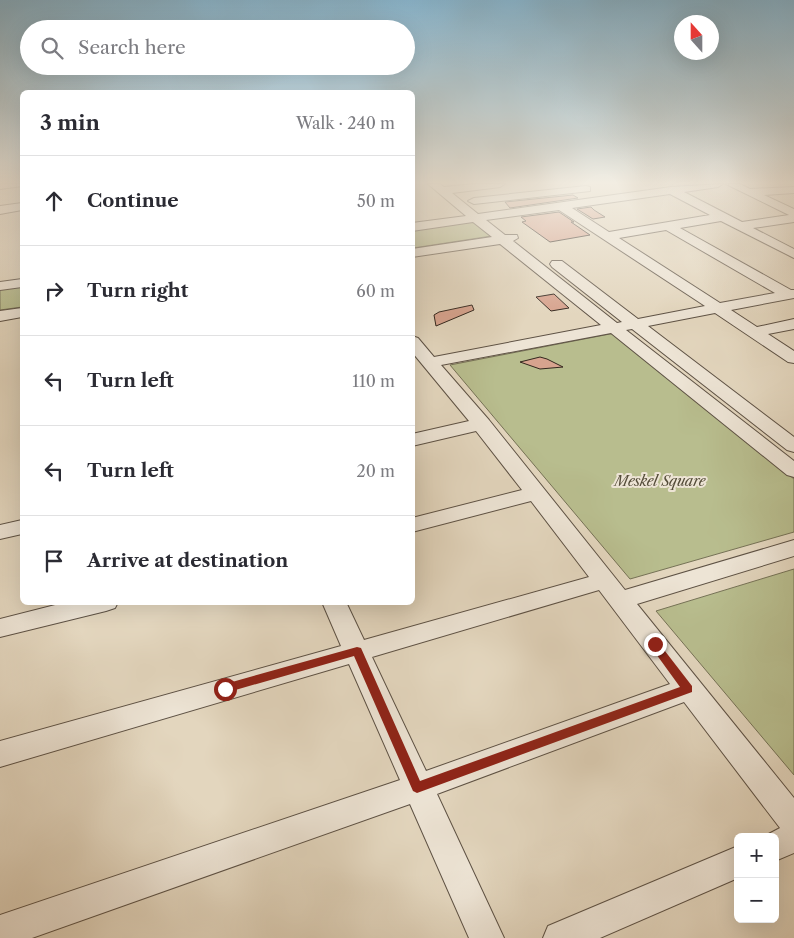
<!DOCTYPE html>
<html lang="en">
<head>
<meta charset="utf-8">
<style>
	:root { --surface:#fff; --page:#f7f7f7; --text:#2b2b33; --muted:#7c7c81; --line:#e1e1e2 }
	body { margin:0; font-family:"Libre Caslon Text",serif; background:var(--page); color:var(--text) }
	.controls { position:absolute; right:15px; bottom:15px; display:grid; overflow:hidden; border-radius:8px; box-shadow:0 5px 20px #0002 }
	.controls button { width:45px; height:45px; display:grid; place-items:center; padding:0; border:0; border-bottom:1px solid var(--line); background:var(--surface); color:var(--text); font:25px sans-serif }
	.compass { position:absolute; left:674px; top:15px; width:45px; height:45px; border-radius:50%; background:var(--surface); box-shadow:0 5px 20px #0002; rotate:339deg }
	.stop { position:absolute; width:15px; height:15px; margin:-11px; border:4px solid #8f2418; border-radius:50%; background:#fff }
	.stop.end { background:#8f2418; border-color:#fff; box-shadow:0 1px 5px #0008 }
	.list { margin:0; padding:0; list-style:none }
	h2 { display:flex; justify-content:space-between; align-items:center; height:65px; margin:0; padding:0 20px; font-size:21px }
	h2 small { font-size:16px; font-weight:400; color:var(--muted) }
	.list li { display:grid; grid-template-columns:32px 1fr auto; gap:15px; align-items:center; box-sizing:border-box; height:90px; padding:0 20px; border-top:1px solid var(--line) }
	.list b { display:block; font-size:19px; white-space:nowrap }
	.list em { font-size:16px; font-style:normal; color:var(--muted) }
	.icon { flex:none; width:28px; height:28px; fill:none; stroke:currentColor; stroke-width:2; stroke-linecap:round; stroke-linejoin:round }
	.map { position:relative; flex:none; width:794px; height:938px; overflow:hidden }
	.search { position:absolute; background:var(--surface); box-shadow:0 5px 20px #0002; left:20px; top:20px; width:395px; height:55px; display:flex; align-items:center; gap:12px; box-sizing:border-box; padding:0 18px; border-radius:28px; color:var(--muted); font-size:19px }
	.panel { position:absolute; background:var(--surface); box-shadow:0 5px 20px #0002; left:20px; top:90px; width:395px; height:515px; border-radius:8px }
	.map>svg:first-child { display:block }
	.green { fill:#b8bd8e; stroke:#757256 }
	.building { fill:#d7a38e; stroke:#32261d }
	.lines { fill:none; stroke-linecap:round; stroke-linejoin:round }
	.minor-casing { stroke:#5e5245; stroke-width:2 }
	.minor { fill:#ede4d5; fill-rule:evenodd }
	.route { fill:#8f2418 }
	.labels { text-anchor:middle; dominant-baseline:central; stroke-width:4; stroke-linejoin:round; paint-order:stroke }
	.park-label { font-size:14px; font-style:italic; fill:#544c39; stroke:#ede4d5 }
</style>
</head>
<body>
<div class="map">
<svg width="794" height="938" viewBox="0 0 794 938">
	<rect width="100%" height="100%" fill="#e3d6be"/>
	<filter id="stains"><feTurbulence type="fractalNoise" baseFrequency=".004" numOctaves="4"/><feColorMatrix values="0 0 0 0 .2 0 0 0 0 .09 0 0 0 0 .02 0 0 0 .5 -.17"/></filter>
	<radialGradient id="worn" r=".72"><stop offset=".6" stop-color="#630" stop-opacity="0"/><stop offset="1" stop-color="#630" stop-opacity=".3"/></radialGradient>
	<g class="green">
		<polygon points="478,220 498,235 413,248 413,229"/>
		<polygon points="22,286 22,307 0,310 0,289"/>
		<polygon points="615,333 794,479 794,532 630,579 450,365"/>
		<polygon points="794,569 794,775 656,611"/>
	</g>
	<g class="building">
		<polygon points="573,195 578,198 510,208 505,202"/>
		<polygon points="591,207 594,210 605,217 593,219 577,209"/>
		<polygon points="559,212 574,222 571,222 590,235 550,242 522,222 526,221 521,217"/>
		<polygon points="554,294 569,308 551,311 536,297"/>
		<polygon points="472,305 474,310 436,326 434,315 439,312"/>
		<polygon points="540,357 547,359 563,367 540,369 520,362"/>
	</g>
	<g class="lines">
		<g class="minor-casing">
			<g id="minor">
				<polygon points="0,184 22,184 22,186 0,189"/>
				<path d="M428,184h12l4,3 30,-3h31l-5,3 -48,6 26,21 193,-27 52,-3 -5,3 -34,5 58,30 47,-7 -63,-31h14l10,5 44,-2v6l-30,2 30,14v13l-41,6 41,21v9l-73,-37 -41,7 111,62h3v8l-63,12 26,17 37,-8v10l-26,5 26,17v12l-6,-1 -73,-49 -67,13 146,111v15l-7,-2 -155,-121 -6,1 168,131v16l-7,-2 -176,-142 -170,32 48,55 136,170 169,-50v16l-157,48 157,194v55l-19,8v-24h-12l17,-9 -96,-126 -247,92 67,144h-35l-59,-134 -378,134h-32v-23l400,-135 -51,-116 -349,103v-26l341,-95 -19,-44h24l18,38 225,-63 -58,-76 -119,31v-14l110,-28 -46,-59 -64,15v-12l57,-13 -57,-69v-16l6,2 16,19 167,-32 -101,-81 -88,13v-8l80,-12 -19,-15 -61,9v-8l54,-7zM670,194l40,21 -101,17 -37,-24zM559,210l146,96 -67,13 -76,-58h-10l-2,3 2,3 70,55 -5,1 -104,-82 5,-3 -1,-3h-12l-19,-15zM666,230l109,63 -55,10 -101,-65zM599,590l71,94 -244,87 -54,-114z"/>
				<polygon points="586,186 590,187 590,191 474,204 468,201 474,198"/>
				<polygon points="22,203 22,210 0,214 0,206"/>
				<polygon points="22,279 22,287 0,290 0,282"/>
				<polygon points="22,308 22,317 0,321 0,311"/>
				<polygon points="22,520 22,534 0,539 0,525"/>
				<polygon points="67,602 118,602 115,608 106,611 0,637 0,619"/>
				<polygon points="738,846 738,878 600,938 543,938 548,926"/>
			</g>
		</g>
		<use href="#minor" class="minor"/>
	</g>
	<linearGradient id="sky" x2="0" y2="1"><stop stop-color="#87b6d0"/><stop offset="0.58" stop-color="#f2ede2"/><stop offset="1" stop-color="#f2ede2" stop-opacity="0"/></linearGradient>
	<rect width="794" height="315" fill="url(#sky)"/>
	<polygon class="route" points="655,641 658,642 692,686 692,692 417,793 413,791 354,656 225,693 220,689 225,684 357,647 361,648 420,781 680,687 651,647 651,642"/>
	<g class="labels">
		<g class="park-label">
			<text x="660" y="481">Meskel Square</text>
		</g>
	</g>
	<rect width="100%" height="100%" filter="url(#stains)"/>
	<rect width="100%" height="100%" fill="url(#worn)"/>
</svg>
<div class="controls">
<button>+</button>
<button>−</button>
</div>
<svg class="compass" viewBox="-18 -18 36 36"><path d="M0-13l5 13h-10z" fill="#e53935"/><path d="M0 13l5-13h-10z" fill="#7c7c81"/></svg>
<div class="stop" style="left:225px;top:689px"></div>
<div class="stop end" style="left:655px;top:644px"></div>
<div class="search"><svg class="icon" aria-label="search" viewBox="0 0 24 24"><circle cx="10" cy="10" r="6"/><path d="M15 15l6 6"/></svg>Search here</div>
<section class="panel">
<h2>3 min<small>Walk · 240 m</small></h2>
<ul class="list">
<li><svg class="icon" aria-label="ahead" viewBox="0 0 24 24"><path d="M12 20V5M6 11l6-6 6 6"/></svg><div><b>Continue</b></div><em>50 m</em></li>
<li><svg class="icon" aria-label="right" viewBox="0 0 24 24"><path d="M7 20v-9h11M14 6l5 5-5 5"/></svg><div><b>Turn right</b></div><em>60 m</em></li>
<li><svg class="icon" aria-label="left" viewBox="0 0 24 24"><path d="M17 20v-9H6M10 6l-5 5 5 5"/></svg><div><b>Turn left</b></div><em>110 m</em></li>
<li><svg class="icon" aria-label="left" viewBox="0 0 24 24"><path d="M17 20v-9H6M10 6l-5 5 5 5"/></svg><div><b>Turn left</b></div><em>20 m</em></li>
<li><svg class="icon" aria-label="arrive" viewBox="0 0 24 24"><path d="M6 21V4h12l-3 4 3 4H6"/></svg><div><b>Arrive at destination</b></div></li>
</ul>
</section>
</div>
</body>
</html>
